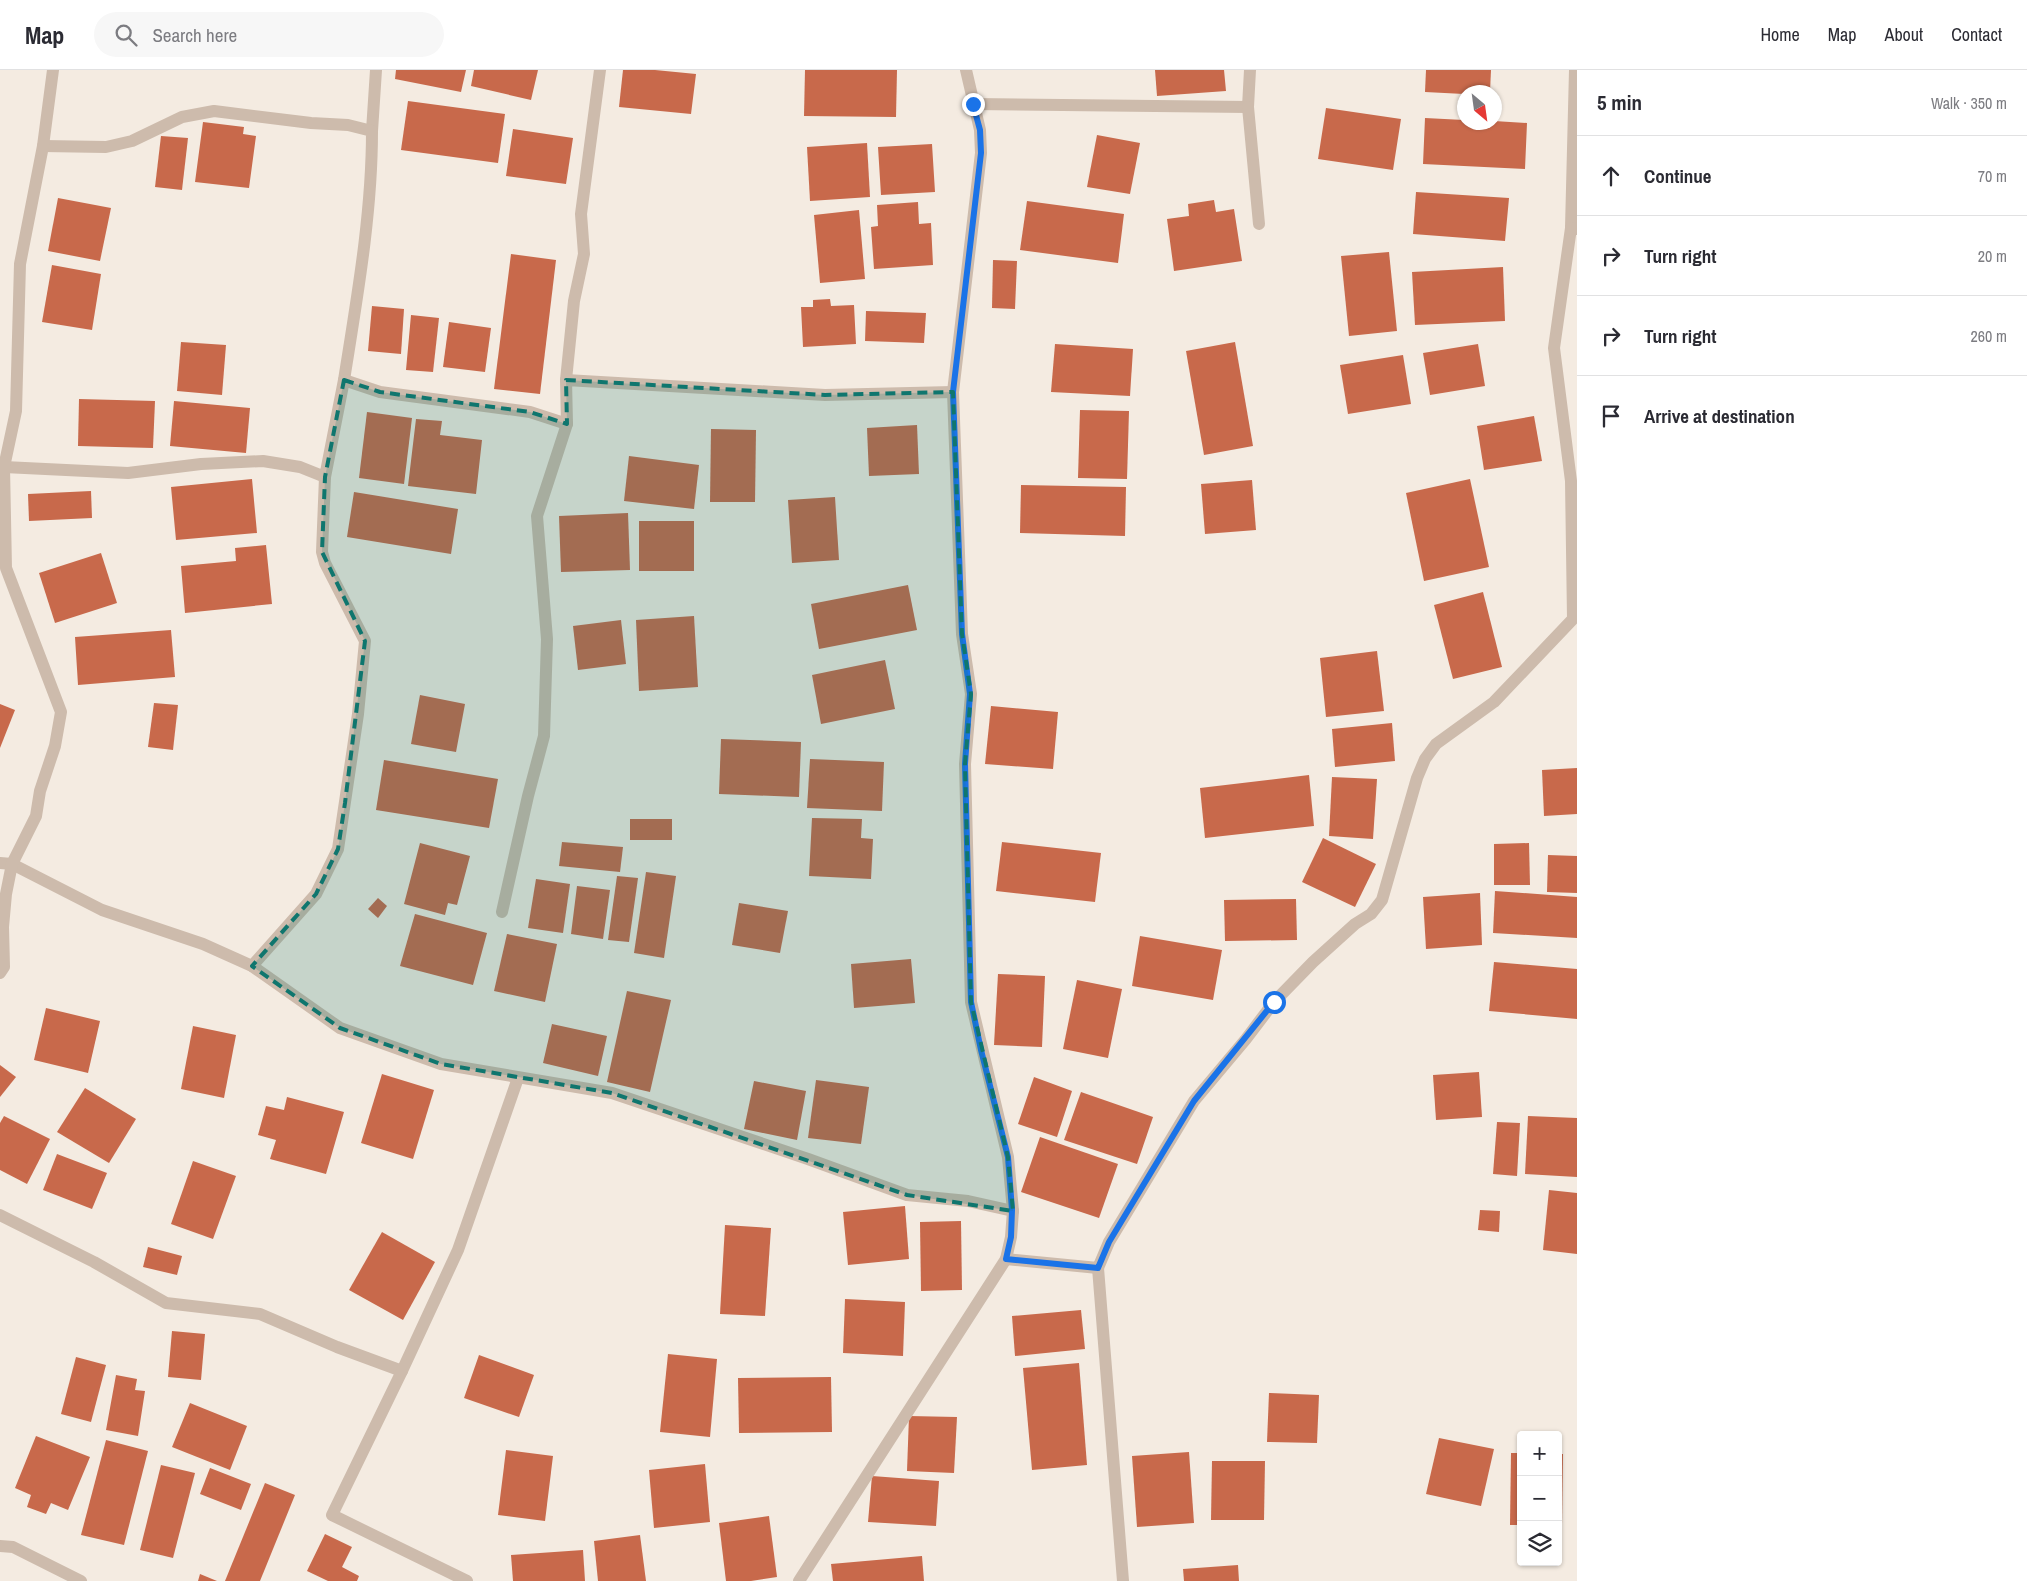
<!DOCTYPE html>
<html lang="en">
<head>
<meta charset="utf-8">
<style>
	:root { --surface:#fff; --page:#f7f7f7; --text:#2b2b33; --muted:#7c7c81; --line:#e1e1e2 }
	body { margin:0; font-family:"Archivo Narrow",sans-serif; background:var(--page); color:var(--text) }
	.controls { position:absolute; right:15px; bottom:15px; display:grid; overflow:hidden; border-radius:5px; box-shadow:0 1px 4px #0004 }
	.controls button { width:45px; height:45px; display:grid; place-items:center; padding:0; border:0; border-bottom:1px solid var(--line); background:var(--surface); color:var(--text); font:25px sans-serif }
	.compass { position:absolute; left:1457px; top:15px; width:45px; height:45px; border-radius:50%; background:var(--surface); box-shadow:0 1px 4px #0004; rotate:151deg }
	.stop { position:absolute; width:15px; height:15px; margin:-11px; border:4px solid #1a73e8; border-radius:50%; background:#fff }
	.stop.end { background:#1a73e8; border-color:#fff; box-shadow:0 1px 5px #0008 }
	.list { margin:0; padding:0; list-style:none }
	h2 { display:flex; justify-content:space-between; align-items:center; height:65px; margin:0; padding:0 20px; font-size:21px }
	h2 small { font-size:16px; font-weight:400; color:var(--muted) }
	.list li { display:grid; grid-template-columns:32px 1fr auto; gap:15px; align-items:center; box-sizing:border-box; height:80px; padding:0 20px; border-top:1px solid var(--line) }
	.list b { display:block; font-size:19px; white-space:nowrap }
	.list em { font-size:16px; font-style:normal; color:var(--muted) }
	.icon { flex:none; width:28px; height:28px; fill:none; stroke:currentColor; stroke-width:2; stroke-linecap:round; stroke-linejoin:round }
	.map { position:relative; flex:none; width:1577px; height:1511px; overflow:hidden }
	header { display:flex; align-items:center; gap:30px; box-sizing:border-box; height:70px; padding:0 25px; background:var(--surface); border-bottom:1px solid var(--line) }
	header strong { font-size:24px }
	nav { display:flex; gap:28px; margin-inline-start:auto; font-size:18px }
	.search { width:350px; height:45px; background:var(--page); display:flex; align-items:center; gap:12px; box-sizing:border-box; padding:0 18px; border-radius:28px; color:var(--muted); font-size:19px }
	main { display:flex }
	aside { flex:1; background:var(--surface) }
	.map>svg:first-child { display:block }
	.building { fill:#c8694b }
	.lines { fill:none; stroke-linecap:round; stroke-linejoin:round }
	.street { stroke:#cdbbac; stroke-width:12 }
	.route { stroke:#1a73e8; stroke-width:6 }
	.marked { fill:#0f766e; fill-opacity:0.2; stroke:#0f766e; stroke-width:4; stroke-dasharray:10 6; stroke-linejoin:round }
</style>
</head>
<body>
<header>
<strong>Map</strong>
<div class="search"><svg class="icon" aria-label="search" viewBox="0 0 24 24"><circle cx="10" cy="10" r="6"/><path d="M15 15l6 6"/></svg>Search here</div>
<nav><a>Home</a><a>Map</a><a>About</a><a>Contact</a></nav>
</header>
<main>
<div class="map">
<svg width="1577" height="1511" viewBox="0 0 1577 1511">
	<rect width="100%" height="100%" fill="#f4ebe1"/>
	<g class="building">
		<polygon points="396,0 466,0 461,22 395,9"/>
		<polygon points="474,0 538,0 531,30 471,16"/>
		<polygon points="623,0 655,0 696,4 691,44 619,37"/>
		<polygon points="805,0 897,0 896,47 804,46"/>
		<polygon points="1155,0 1224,0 1226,21 1157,26"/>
		<polygon points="1426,0 1491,0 1490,22 1464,24 1425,22"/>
		<polygon points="408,31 505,44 498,93 401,80"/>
		<polygon points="1326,38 1401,49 1393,100 1318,89"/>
		<polygon points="1425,48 1464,50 1464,52 1494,51 1527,53 1525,99 1423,94"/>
		<polygon points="203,52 244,57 243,64 256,66 249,118 195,112"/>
		<polygon points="513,59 573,68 566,114 506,106"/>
		<polygon points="1097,65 1140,73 1130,124 1087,117"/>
		<polygon points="161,66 188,68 182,120 155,117"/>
		<polygon points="867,73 870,127 810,131 807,77"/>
		<polygon points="932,74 935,122 881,125 878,77"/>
		<polygon points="1416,122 1509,128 1505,171 1413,164"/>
		<polygon points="58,128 111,138 100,191 48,181"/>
		<polygon points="1214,130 1216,142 1234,139 1242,191 1174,201 1167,149 1189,146 1188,134"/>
		<polygon points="1027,131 1124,144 1118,193 1020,180"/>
		<polygon points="918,132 919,154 931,153 933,195 874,199 871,157 878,156 877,135"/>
		<polygon points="859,140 865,209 820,213 814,145"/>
		<polygon points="1389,182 1397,261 1349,266 1341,186"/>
		<polygon points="511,184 556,190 540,324 494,319"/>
		<polygon points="993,190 1017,191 1015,239 992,238"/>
		<polygon points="52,195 101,204 92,260 42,252"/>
		<polygon points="1503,197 1505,251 1415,255 1412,202"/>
		<polygon points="830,229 831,236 854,235 856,274 803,277 801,237 813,237 813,230"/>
		<polygon points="372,236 404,239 401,284 368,281"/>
		<polygon points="866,241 926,243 924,273 865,271"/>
		<polygon points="411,245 439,248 433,302 406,300"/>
		<polygon points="449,252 491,258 485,302 443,297"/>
		<polygon points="181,272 226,275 222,325 177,321"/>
		<polygon points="1235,272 1253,376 1204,385 1186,281"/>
		<polygon points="1055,274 1133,279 1130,326 1051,322"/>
		<polygon points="1478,274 1485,316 1430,325 1423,283"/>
		<polygon points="1403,285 1411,334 1348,344 1340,295"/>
		<polygon points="79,329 155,331 153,378 78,376"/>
		<polygon points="174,331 250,338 246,383 170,376"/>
		<polygon points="1080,340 1129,341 1127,409 1078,408"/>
		<polygon points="367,342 412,348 404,414 359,408"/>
		<polygon points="1534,346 1542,391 1484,400 1477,356"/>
		<polygon points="416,349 442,351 440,365 482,370 476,424 408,416"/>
		<polygon points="917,355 919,404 869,406 867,358"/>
		<polygon points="711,359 756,360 755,432 710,432"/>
		<polygon points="629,386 699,395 694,439 624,431"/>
		<polygon points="252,409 257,463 176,470 171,417"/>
		<polygon points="1470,409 1489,497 1424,511 1406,423"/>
		<polygon points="1252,410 1256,460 1205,464 1201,414"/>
		<polygon points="1021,415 1126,417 1125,466 1020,463"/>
		<polygon points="91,421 92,448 29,451 28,424"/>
		<polygon points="354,422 458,439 451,484 347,467"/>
		<polygon points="835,427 839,490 792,493 788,430"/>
		<polygon points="628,443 630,500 561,502 559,446"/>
		<rect x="639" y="451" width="55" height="50"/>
		<polygon points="266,475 272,534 185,543 181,496 236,491 235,478"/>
		<polygon points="101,483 117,533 55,553 39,503"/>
		<polygon points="908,515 917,560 819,579 811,534"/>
		<polygon points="1483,522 1502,597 1453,609 1434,535"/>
		<polygon points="694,546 698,617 639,621 636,550"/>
		<polygon points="621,550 626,594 578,600 573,556"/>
		<polygon points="171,560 175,607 78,615 75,567"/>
		<polygon points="1377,581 1384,641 1326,647 1320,588"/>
		<polygon points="885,590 895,639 821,654 812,605"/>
		<polygon points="420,625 465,634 456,682 411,674"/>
		<polygon points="154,633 178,635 173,680 148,677"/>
		<polygon points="0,634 15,640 0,678"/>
		<polygon points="991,636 1058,642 1053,699 985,694"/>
		<polygon points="1392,653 1395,691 1335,697 1332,659"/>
		<polygon points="721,669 801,672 799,727 719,724"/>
		<polygon points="810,689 884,692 882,741 807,738"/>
		<polygon points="384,690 498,709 489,758 376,740"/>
		<polygon points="1577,698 1577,744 1544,746 1542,700"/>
		<polygon points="1309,705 1314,756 1205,768 1200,718"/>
		<polygon points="1332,707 1377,709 1373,769 1329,766"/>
		<polygon points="812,748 862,749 861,768 873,769 871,809 809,806"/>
		<rect x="630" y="749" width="42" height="21"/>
		<polygon points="1323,768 1376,794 1355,837 1302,812"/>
		<polygon points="562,772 623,777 620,802 559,796"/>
		<polygon points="1002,772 1101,783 1095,832 996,821"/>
		<polygon points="420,773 470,786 457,835 448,833 445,845 404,834"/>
		<polygon points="1529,773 1530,815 1494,815 1494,774"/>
		<polygon points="1548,785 1577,786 1577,823 1547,822"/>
		<polygon points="646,802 676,806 664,888 634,883"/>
		<polygon points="617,806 638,808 629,872 608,870"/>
		<polygon points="536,809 570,814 563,863 528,858"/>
		<polygon points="577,816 610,820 603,869 571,864"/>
		<polygon points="1495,821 1577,827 1577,868 1493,863"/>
		<polygon points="1480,823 1482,875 1426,879 1423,827"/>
		<polygon points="378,828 387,836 378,848 368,839"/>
		<polygon points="1296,829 1297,870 1225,871 1224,830"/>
		<polygon points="739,833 788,841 780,883 732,875"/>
		<polygon points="415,844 487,863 473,915 400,896"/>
		<polygon points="507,864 557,874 545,932 494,921"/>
		<polygon points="1140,866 1222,880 1213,930 1132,916"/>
		<polygon points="911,889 915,933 854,938 851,894"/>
		<polygon points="1494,892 1577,899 1577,949 1489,941"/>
		<polygon points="998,904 1045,906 1042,977 994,975"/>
		<polygon points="1077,910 1122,919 1108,988 1063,979"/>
		<polygon points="627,921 671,930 650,1022 607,1012"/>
		<polygon points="46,938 100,951 88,1003 34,990"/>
		<polygon points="552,954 607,966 598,1006 543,993"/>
		<polygon points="193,956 236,965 224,1028 181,1019"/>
		<polygon points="0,995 16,1007 0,1027"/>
		<polygon points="1479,1002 1482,1047 1436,1050 1433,1005"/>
		<polygon points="382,1004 434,1020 413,1089 361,1073"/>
		<polygon points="1034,1007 1072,1021 1057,1067 1018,1054"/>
		<polygon points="816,1010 869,1017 861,1074 808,1068"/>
		<polygon points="754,1011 806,1021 797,1070 744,1059"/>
		<polygon points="85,1018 136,1049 109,1093 57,1062"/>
		<polygon points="1081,1022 1153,1047 1137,1094 1064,1070"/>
		<polygon points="287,1027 344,1042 326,1104 270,1089 276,1070 258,1065 266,1036 284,1040"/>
		<polygon points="4,1046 50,1069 27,1114 0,1100 0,1053"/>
		<polygon points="1528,1046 1577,1048 1577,1107 1525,1104"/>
		<polygon points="1497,1052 1520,1053 1517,1106 1493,1104"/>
		<polygon points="1040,1067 1118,1094 1099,1148 1021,1122"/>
		<polygon points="57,1084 107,1103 92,1139 43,1120"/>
		<polygon points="193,1091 236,1106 213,1169 171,1154"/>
		<polygon points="1549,1120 1577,1123 1577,1184 1543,1180"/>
		<polygon points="905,1136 909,1189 848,1195 843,1142"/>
		<polygon points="1480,1140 1500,1141 1499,1162 1478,1160"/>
		<polygon points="961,1151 962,1220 921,1221 920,1152"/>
		<polygon points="725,1155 771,1158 765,1246 720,1244"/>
		<polygon points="382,1162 435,1192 403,1250 349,1220"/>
		<polygon points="148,1177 182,1186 177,1205 143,1197"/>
		<polygon points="845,1229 905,1232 903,1286 843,1283"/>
		<polygon points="1081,1240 1085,1279 1015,1286 1012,1246"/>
		<polygon points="172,1261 205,1264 201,1310 168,1307"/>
		<polygon points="668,1284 717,1289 710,1367 660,1362"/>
		<polygon points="479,1285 534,1305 519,1347 464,1328"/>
		<polygon points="76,1287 106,1295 91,1352 61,1344"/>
		<polygon points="1079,1293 1087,1395 1032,1400 1023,1298"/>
		<polygon points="116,1305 137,1309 135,1320 145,1321 138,1366 106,1360"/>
		<polygon points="831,1307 832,1362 739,1363 738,1308"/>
		<polygon points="1269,1323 1319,1325 1317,1373 1267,1372"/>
		<polygon points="190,1333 247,1356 230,1400 172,1377"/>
		<polygon points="909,1346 957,1347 954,1403 907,1401"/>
		<polygon points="36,1366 90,1387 68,1440 51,1433 46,1444 27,1437 31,1425 15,1418"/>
		<polygon points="1439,1368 1494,1379 1481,1436 1426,1424"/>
		<polygon points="106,1370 148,1381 124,1475 81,1465"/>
		<polygon points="506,1380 553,1386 545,1451 498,1445"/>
		<polygon points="1189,1382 1194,1453 1137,1457 1132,1386"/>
		<polygon points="1511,1383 1521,1383 1521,1455 1510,1455"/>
		<polygon points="1558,1384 1563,1384 1562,1455 1558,1455"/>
		<polygon points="1212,1391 1265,1391 1264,1450 1211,1450"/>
		<polygon points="705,1394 710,1452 654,1458 649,1400"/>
		<polygon points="161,1395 195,1403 173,1488 140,1480"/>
		<polygon points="210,1398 251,1414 241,1440 200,1424"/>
		<polygon points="872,1406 939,1411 936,1456 868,1452"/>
		<polygon points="265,1413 295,1425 260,1511 225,1511"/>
		<polygon points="769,1446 777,1507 751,1511 726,1511 719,1453"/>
		<polygon points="325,1464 352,1477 342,1497 359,1506 357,1511 328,1511 307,1501"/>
		<polygon points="640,1465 646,1511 598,1511 594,1471"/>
		<polygon points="583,1480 585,1511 513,1511 511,1485"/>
		<polygon points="922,1486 924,1511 833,1511 831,1494"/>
		<polygon points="1238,1495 1239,1511 1184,1511 1183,1499"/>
		<polygon points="200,1504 217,1511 198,1511"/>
	</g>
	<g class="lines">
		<g class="street">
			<polyline points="973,34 1248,37 1250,0"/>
			<polyline points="1248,37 1259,154"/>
			<polyline points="372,61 376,0"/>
			<path d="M43,76l63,1 26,-6 50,-24 32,-6 97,12 37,2 24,6c0,83 -15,167 -28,249"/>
			<polyline points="1571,158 1575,0"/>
			<polyline points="566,310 574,231 584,184 581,144 600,0"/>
			<polyline points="4,397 128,403 201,394 263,391 300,397 325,407 344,310 380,322 530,342 567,354 566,310 825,325 953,322"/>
			<polyline points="0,793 12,794 102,840 203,874 252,896 340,958 441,994 612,1023 808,1089 907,1125 968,1131 1013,1141"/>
			<polyline points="502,842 528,726 544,666 547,569 537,446 567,354"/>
			<polyline points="252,896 316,824 338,779 358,644 365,571 325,493 322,482 325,407"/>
			<polyline points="0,903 4,897 3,857 6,824 12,794 36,746 40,721 55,676 61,642 6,498 4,397 16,341 20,194 43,76 53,0"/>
			<polyline points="0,1145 94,1192 166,1233 260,1244 337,1277 402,1301"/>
			<polyline points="1006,1189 1098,1198 1109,1172 1194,1031 1246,969 1274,932 1313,892 1355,854 1371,844 1382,830 1417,708 1425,689 1436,674 1494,632 1573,549 1571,411 1554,278 1571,158 1577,159"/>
			<polyline points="1098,1198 1123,1511"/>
			<polyline points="0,1476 13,1477 81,1511"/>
			<polyline points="467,1511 332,1445 402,1301 458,1180 518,1008"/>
			<polyline points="799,1511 1006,1189 1011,1167 1013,1141 1008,1087 971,932 965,694 971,624 962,564 953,322 981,83 980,60 966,0"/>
		</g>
	</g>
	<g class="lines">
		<polyline class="route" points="973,34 980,60 981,83 953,322 962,564 970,624 965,694 971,932 981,980 1008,1087 1012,1140 1011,1167 1006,1189 1098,1198 1109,1172 1194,1031 1274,932"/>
	</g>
	<path class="marked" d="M344,310l36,12 150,20 37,12 -1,-44 259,15 128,-3 9,242 9,60 -6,70 6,238 37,155 5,54 -106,-16 -295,-102 -171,-29 -101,-36 -88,-62 64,-72 22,-45 7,-46 20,-162 -43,-89 3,-75z"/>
</svg>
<div class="controls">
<button>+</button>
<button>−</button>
<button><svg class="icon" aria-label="layers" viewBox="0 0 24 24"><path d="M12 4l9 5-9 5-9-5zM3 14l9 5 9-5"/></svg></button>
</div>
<svg class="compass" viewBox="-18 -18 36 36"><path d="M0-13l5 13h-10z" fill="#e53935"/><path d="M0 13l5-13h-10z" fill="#7c7c81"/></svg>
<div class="stop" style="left:1274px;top:932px"></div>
<div class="stop end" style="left:973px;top:34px"></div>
</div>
<aside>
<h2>5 min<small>Walk · 350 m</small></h2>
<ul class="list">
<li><svg class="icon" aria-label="ahead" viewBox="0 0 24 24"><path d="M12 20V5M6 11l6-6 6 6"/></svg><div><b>Continue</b></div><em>70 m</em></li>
<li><svg class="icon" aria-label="right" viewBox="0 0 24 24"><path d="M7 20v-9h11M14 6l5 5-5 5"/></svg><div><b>Turn right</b></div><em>20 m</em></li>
<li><svg class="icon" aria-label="right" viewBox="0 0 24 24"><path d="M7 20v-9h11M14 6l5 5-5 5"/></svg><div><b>Turn right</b></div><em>260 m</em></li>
<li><svg class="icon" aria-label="arrive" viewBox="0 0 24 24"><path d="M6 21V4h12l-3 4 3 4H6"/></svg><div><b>Arrive at destination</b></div></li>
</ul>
</aside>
</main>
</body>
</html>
